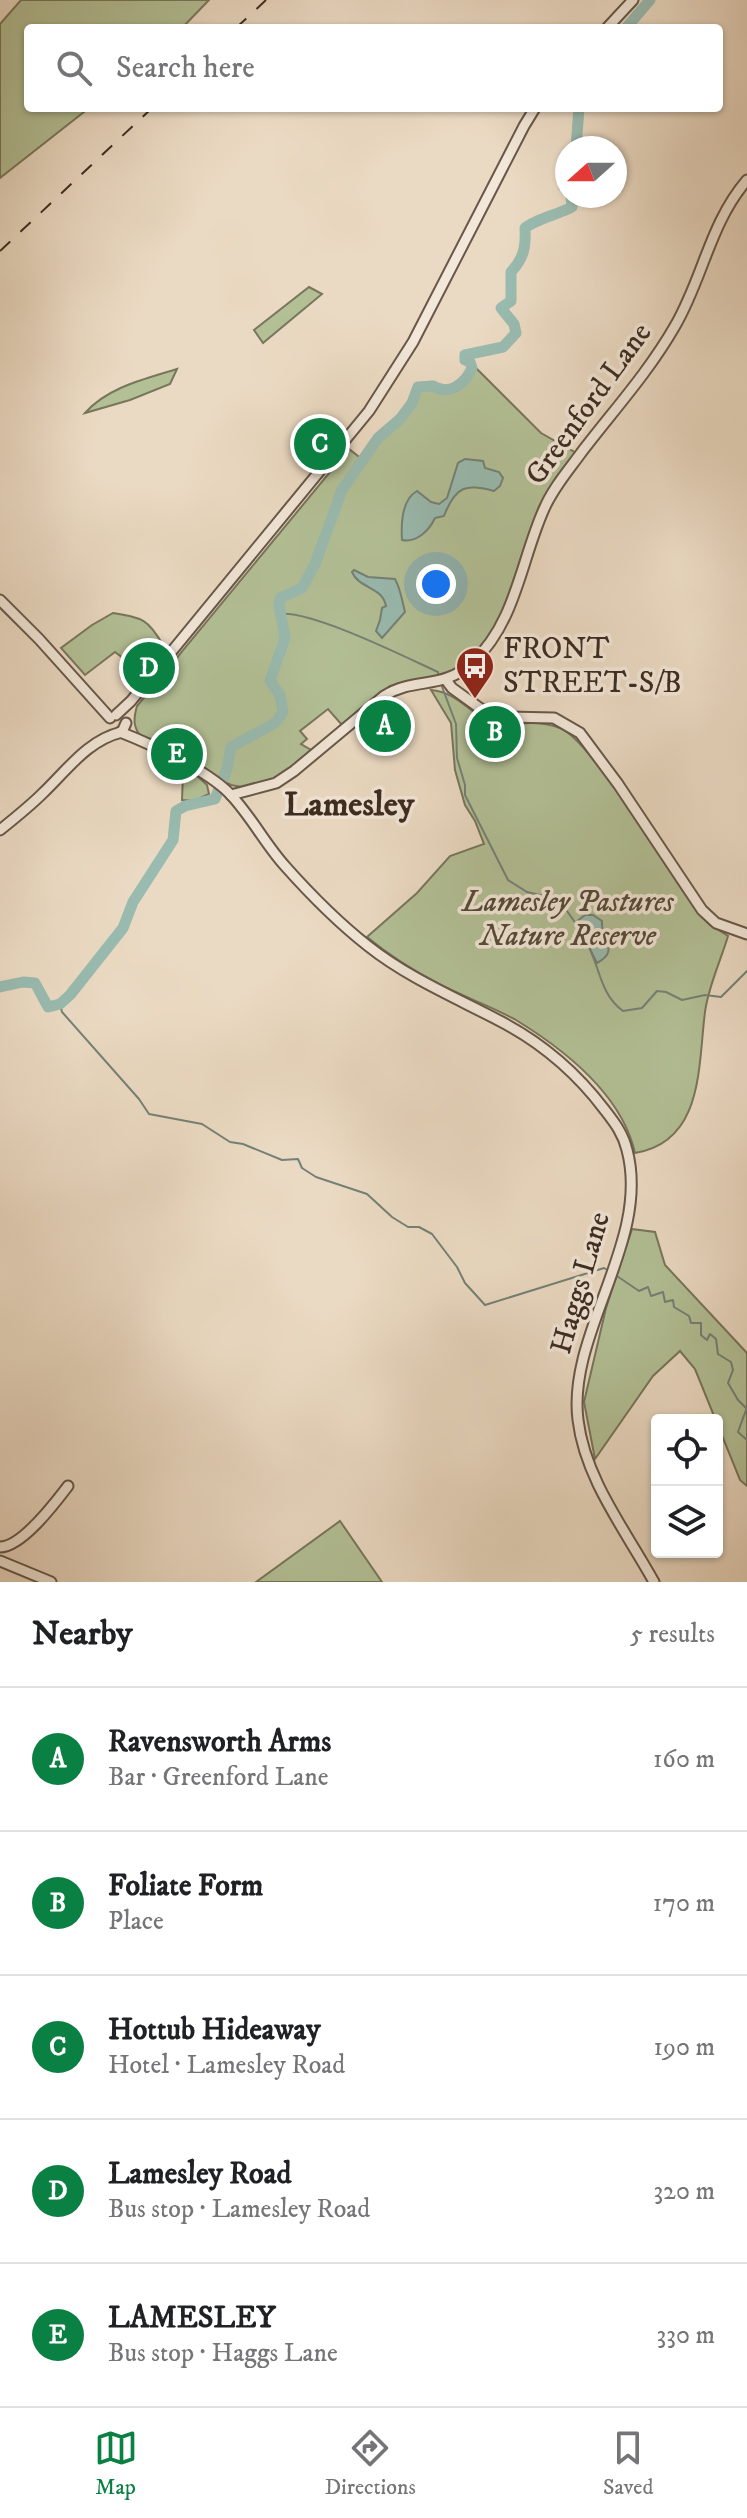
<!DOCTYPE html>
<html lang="en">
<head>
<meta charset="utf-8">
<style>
	:root { --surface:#fff; --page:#f2f2f2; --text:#202124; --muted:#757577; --line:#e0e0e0; --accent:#0b8043 }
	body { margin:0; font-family:"IM FELL DW Pica",serif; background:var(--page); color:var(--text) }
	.controls { position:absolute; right:24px; bottom:24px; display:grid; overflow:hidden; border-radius:8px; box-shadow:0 2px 6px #0004 }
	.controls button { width:72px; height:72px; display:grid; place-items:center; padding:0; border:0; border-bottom:2px solid var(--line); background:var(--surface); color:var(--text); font:40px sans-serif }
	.compass { position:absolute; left:555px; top:136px; width:72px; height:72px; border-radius:50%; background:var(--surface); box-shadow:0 2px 6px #0004; rotate:249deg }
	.you { position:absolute; left:436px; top:584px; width:28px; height:28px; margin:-20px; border:6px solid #fff; border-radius:50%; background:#1a73e8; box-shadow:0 0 0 12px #1a73e833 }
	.badge { display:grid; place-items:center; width:52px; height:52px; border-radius:50%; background:var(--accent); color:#fff; font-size:26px; font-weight:700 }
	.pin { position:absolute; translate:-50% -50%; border:4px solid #fff; box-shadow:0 2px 8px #0006 }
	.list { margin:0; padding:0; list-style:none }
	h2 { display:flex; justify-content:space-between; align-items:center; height:104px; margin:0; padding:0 32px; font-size:34px }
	h2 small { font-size:26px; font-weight:400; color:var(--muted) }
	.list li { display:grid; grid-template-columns:52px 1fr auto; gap:24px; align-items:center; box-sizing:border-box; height:144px; padding:0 32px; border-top:2px solid var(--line) }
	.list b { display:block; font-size:30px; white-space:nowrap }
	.list p { margin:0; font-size:26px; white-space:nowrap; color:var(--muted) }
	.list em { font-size:26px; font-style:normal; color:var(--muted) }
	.icon { flex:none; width:44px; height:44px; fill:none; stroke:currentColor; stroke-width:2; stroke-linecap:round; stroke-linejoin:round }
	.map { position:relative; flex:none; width:747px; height:1582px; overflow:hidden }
	.search { position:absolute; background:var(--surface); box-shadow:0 2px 6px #0004; left:24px; right:24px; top:24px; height:88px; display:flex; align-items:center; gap:20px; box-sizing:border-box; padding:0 28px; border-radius:8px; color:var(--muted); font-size:30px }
	.sheet { height:824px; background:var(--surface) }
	nav { display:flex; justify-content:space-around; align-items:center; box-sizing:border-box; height:112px; border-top:2px solid var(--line); background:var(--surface); font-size:22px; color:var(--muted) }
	nav a { display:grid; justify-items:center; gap:4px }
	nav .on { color:var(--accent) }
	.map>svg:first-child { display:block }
	.green { fill:#b3c096; stroke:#78765c; stroke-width:2 }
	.water { fill:#99bbb0; stroke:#748177; stroke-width:2 }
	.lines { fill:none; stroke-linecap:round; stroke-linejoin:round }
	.stream { stroke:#748177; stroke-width:2 }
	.river { stroke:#99bbb0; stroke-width:11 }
	.minor-casing { stroke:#68574a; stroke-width:13 }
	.minor { stroke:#f2e7d8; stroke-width:9 }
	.rail { stroke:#3c2b21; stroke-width:2; stroke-dasharray:14 14; stroke-linecap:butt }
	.labels { text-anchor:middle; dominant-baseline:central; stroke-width:7; stroke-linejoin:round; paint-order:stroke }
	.street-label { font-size:30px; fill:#3c2b21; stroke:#f2e7d8 }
	.poi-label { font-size:30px; fill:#3c2b21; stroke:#f2e7d8; text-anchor:start }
	.park-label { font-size:30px; font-style:italic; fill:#544938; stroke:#f2e7d8 }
	.quarter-label { font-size:34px; font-weight:bold; fill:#3c2b21; stroke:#f2e7d8 }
</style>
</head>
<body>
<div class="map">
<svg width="747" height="1582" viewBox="0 0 747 1582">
	<rect width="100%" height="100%" fill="#ebdac3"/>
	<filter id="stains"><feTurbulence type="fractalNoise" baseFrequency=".0025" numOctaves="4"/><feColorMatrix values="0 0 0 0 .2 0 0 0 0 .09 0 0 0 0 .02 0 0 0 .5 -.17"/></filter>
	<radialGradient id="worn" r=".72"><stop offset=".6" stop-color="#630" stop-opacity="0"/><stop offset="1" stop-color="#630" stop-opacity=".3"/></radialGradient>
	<g class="green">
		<polygon points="21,0 209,0 182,28 28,28 28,108 89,108 0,178 0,24"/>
		<polygon points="309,287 322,294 263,343 254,330"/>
		<path d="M470,362l71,71 39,22 -23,30 -50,129 -43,56 -74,16 -48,39 -14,-16 -28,22 7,8 -6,5 12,7 -40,30 -31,6 -11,-2 -88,-46c-10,-11 -10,-19 -6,-33l212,-257 14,11c5,-7 9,-16 15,-22 18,-20 29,-23 40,-51 26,-3 30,10 52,-13z"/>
		<path d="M177,369l-7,15 -40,16 -45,13c23,-26 60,-34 92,-44z"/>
		<path d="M113,613c30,5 35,6 50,32l-19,29 -29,-22 -30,23 -24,-27 31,-23z"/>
		<path d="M431,690c29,2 42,29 69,36 7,2 11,-1 18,-2 13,-2 29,-1 42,4 33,13 111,149 138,184l11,12 19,12c-7,24 -20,51 -23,76 -7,53 -1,130 -70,141 -13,-58 -70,-103 -119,-133 -25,-14 -52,-23 -77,-36 -25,-13 -50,-29 -72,-47l50,-44 33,-37 34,-12 -9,-23 -10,-16 -10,-35 -4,-47z"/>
		<polygon points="195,774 207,785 209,794 194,801 182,800 183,775"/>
		<polygon points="632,1229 655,1232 665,1265 747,1353 747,1486 740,1480 695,1369 680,1351 653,1376 595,1459 584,1402 606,1308"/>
		<polygon points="340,1521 382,1582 256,1582"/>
	</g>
	<g class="water">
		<path d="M465,459l18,2 2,7 14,4 4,6 -3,8 -6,5c-28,-7 -38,-6 -50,25l-9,2c-6,13 -19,25 -33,22 -1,-16 -1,-40 15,-49l14,11 8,2 8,-6 11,-35z"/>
		<path d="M354,570l14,7 27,2c6,11 7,22 10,33l-23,26 -6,-7 4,-11 2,-12 4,-2c-4,-20 -27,-17 -34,-34z"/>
		<path d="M585,915h8l9,6c-2,19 19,29 -5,42l-21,-41z"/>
	</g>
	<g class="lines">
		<g class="stream">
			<path d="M280,614c31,-4 125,43 158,58l1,6"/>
			<polyline points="441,684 456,724 457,758 465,785 465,795 508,880 527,892 553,898 562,904 584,935"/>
			<path d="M588,945c12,23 12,49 35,66l19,-3 15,-17 9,1 16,8 23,-5 16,2 26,-26"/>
			<polyline points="60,1004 62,1012 139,1099 149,1114 202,1124 230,1142 243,1144 282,1160 298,1159 302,1168 316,1177 367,1194 392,1217 408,1227 419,1227 432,1234 457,1267 465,1283 485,1305 604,1268 609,1271"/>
			<polyline points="614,1274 639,1291 648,1287 651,1296 663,1292 665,1302 673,1300 674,1307 689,1316 691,1323 701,1323 701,1335 707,1340 710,1334 716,1339 718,1354 731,1362 733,1370 728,1383 738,1400 747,1409"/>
			<polyline points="746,1410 738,1432 747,1440"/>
		</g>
		<g class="river">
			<polyline points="626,28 650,0"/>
			<polyline points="576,148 579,108"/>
			<polyline points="567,182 564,187 567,190"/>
			<path d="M0,987l23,-5 12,1 13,24 12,-3 10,-9 53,-67 10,-26 40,-62 3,-29 9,-5 30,-7 12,-30 4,-22 44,-24 8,-11 -3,-17 -10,-14 15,-43 -6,-33 1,-7 22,-10 13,-24 27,-74 36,-52 22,-19 12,-16 6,-16 15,-1c16,10 32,-2 39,-18l-2,-6 -5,-2v-5l38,-8 13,-14 -2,-9 -13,-16 10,-7v-29c13,-14 15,-25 14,-44 9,-8 34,-14 47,-21l-1,-11"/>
		</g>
		<g class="minor-casing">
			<g id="minor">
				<polyline points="607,28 633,0"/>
				<polyline points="0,600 39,639 110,718"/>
				<polyline points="446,680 452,688 481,709 502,717 554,718 580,733 618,784 702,910 716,923 747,934"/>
				<polyline points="116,715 131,701 369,411 413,342 524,126 535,108"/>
				<path d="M120,732c31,12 88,39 110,62 21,22 35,50 55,72 24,27 55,58 83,80 39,31 86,51 130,74 41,21 78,52 106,89 10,13 19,24 23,41 24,90 -60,183 -49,270 7,59 48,111 76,162"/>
				<path d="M231,795l45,-12 18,-12 90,-75c32,-20 58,-5 89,-34 43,-40 48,-102 71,-153 9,-21 24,-38 37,-56 32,-42 67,-80 94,-127 28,-48 35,-103 72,-146"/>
				<path d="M0,830c15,-12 30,-24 43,-37 25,-24 45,-53 79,-61l4,-9"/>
				<path d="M0,1547c22,0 55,-44 68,-61"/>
				<polyline points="0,1561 51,1582"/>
			</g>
		</g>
		<use href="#minor" class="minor"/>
		<g class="rail">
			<polyline points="236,28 266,0"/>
			<polyline points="0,251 152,108"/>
		</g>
	</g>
	<defs>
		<g id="bus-pin" transform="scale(2)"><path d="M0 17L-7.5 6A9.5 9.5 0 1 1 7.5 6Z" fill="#8f2418" stroke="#f2e7d8"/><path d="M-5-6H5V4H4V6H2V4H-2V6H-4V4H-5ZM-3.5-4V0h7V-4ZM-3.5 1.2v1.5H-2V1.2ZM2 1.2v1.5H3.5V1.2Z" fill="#fff"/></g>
	</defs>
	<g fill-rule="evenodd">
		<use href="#bus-pin" x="475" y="666"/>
	</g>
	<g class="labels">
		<g class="street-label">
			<text transform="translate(589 404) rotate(-54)">Greenford Lane</text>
			<text transform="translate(581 1283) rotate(-74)">Haggs Lane</text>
		</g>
		<g class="poi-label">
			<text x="503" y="649">FRONT<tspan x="503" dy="34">STREET-S/B</tspan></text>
		</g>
		<g class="park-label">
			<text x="568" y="902">Lamesley Pastures<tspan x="568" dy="34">Nature Reserve</tspan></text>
		</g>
		<g class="quarter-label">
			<text x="349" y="805">Lamesley</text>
		</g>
	</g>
	<rect width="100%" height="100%" filter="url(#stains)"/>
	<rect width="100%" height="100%" fill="url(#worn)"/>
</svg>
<div class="controls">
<button><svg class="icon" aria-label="locate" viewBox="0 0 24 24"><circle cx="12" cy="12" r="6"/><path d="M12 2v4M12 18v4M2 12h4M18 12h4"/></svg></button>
<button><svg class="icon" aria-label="layers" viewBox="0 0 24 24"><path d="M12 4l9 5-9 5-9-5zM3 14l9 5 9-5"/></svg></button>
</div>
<svg class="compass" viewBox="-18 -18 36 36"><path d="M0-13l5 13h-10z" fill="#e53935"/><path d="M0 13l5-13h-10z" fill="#757577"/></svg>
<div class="you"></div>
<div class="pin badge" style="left:385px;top:726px">A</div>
<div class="pin badge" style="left:495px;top:732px">B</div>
<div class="pin badge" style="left:320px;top:444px">C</div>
<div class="pin badge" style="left:149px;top:668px">D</div>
<div class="pin badge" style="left:177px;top:754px">E</div>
<div class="search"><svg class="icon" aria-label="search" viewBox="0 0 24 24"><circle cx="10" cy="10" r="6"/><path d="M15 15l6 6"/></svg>Search here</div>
</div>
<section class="sheet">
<h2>Nearby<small>5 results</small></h2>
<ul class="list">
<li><span class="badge">A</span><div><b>Ravensworth Arms</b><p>Bar · Greenford Lane</p></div><em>160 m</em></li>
<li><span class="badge">B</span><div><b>Foliate Form</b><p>Place</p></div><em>170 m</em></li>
<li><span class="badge">C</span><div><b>Hottub Hideaway</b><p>Hotel · Lamesley Road</p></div><em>190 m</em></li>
<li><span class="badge">D</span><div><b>Lamesley Road</b><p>Bus stop · Lamesley Road</p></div><em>320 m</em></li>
<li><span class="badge">E</span><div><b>LAMESLEY</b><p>Bus stop · Haggs Lane</p></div><em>330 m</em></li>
</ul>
</section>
<nav>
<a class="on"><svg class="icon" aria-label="map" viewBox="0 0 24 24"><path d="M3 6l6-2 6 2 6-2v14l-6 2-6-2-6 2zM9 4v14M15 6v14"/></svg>Map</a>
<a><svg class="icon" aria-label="directions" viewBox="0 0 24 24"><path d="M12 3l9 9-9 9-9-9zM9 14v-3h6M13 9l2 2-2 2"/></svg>Directions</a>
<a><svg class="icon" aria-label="saved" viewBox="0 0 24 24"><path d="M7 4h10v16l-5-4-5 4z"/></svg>Saved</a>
</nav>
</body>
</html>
